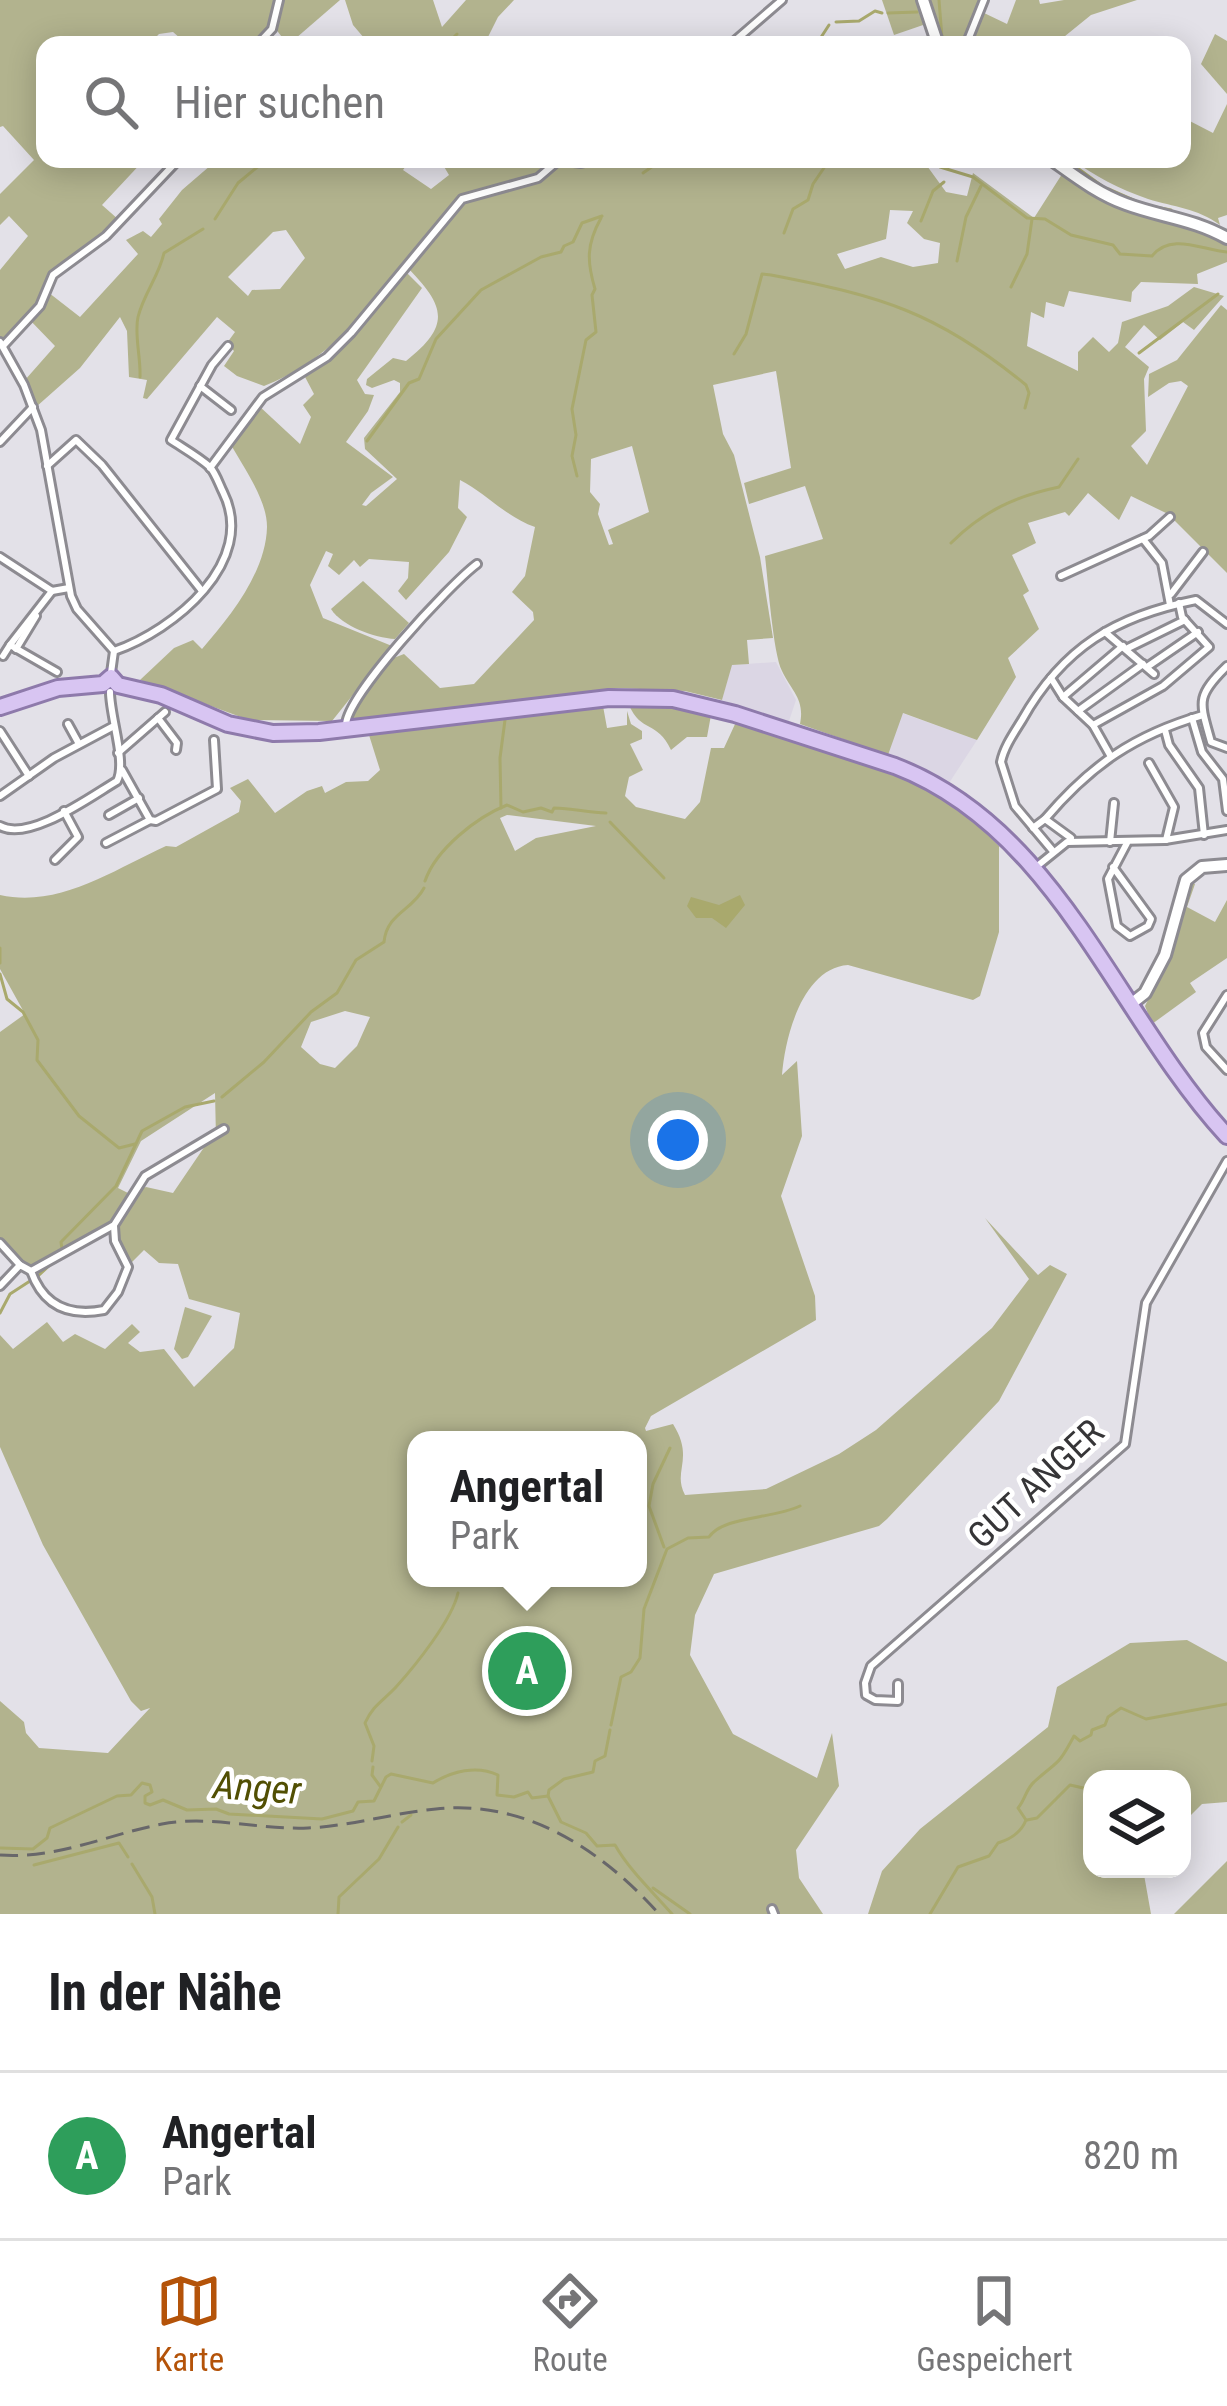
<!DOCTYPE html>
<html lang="de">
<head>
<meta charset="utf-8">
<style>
	:root { --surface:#fff; --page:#f2f2f2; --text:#202124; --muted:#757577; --line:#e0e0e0; --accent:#b45309 }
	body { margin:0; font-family:"Roboto Condensed",sans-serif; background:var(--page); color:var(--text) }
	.controls { position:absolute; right:36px; bottom:36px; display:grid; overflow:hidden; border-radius:24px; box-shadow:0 6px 30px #0003 }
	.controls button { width:108px; height:108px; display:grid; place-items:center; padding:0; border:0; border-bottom:3px solid var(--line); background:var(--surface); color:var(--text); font:60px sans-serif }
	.you { position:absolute; left:678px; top:1140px; width:42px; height:42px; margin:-30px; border:9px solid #fff; border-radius:50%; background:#1a73e8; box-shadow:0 0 0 18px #1a73e833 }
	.badge { display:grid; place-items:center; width:78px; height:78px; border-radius:50%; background:var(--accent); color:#fff; font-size:39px; font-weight:700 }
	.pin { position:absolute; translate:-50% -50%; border:6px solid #fff; box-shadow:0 3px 12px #0006 }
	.popup { position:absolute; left:407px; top:1431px; width:240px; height:156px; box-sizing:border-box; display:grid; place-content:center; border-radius:24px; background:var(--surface); filter:drop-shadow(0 3px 9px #0005); font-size:39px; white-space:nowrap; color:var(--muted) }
	.popup b { font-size:45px; color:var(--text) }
	.popup::after { content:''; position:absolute; left:50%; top:100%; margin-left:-24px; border:24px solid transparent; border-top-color:var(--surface) }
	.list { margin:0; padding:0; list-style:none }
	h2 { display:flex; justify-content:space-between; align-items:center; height:156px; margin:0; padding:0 48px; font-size:51px }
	h2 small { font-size:39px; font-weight:400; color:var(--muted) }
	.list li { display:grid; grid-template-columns:78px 1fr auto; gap:36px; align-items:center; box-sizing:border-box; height:168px; padding:0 48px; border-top:3px solid var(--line) }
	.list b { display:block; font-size:45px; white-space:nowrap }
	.list p { margin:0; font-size:39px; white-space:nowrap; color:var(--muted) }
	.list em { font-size:39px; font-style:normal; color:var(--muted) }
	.icon { flex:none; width:66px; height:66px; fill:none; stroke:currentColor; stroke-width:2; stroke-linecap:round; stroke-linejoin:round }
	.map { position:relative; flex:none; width:1227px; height:1914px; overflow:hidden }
	.search { position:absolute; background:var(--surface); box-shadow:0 6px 30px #0003; left:36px; right:36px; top:36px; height:132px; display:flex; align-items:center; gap:30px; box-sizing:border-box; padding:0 42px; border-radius:24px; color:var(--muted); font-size:45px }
	.sheet { height:324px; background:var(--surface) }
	nav { display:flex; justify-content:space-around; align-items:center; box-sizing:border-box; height:168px; border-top:3px solid var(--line); background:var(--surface); font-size:33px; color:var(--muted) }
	nav a { display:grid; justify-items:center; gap:6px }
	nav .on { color:var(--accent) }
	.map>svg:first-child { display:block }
	.built { fill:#dbd6e4 }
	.green { fill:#b2b38e; fill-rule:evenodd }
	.water { fill:#a9a96d }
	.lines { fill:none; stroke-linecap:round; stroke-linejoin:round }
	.stream { stroke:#a9a96d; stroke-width:3 }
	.street-casing { stroke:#8d8b91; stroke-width:12 }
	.secondary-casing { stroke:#8d8b91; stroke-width:16 }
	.primary-casing { stroke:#8e7aab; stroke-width:20 }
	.street { stroke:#fff; stroke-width:6 }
	.secondary { stroke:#fff; stroke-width:10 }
	.primary { stroke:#d8c5f2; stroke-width:14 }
	.rail { stroke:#68676a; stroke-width:3; stroke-dasharray:18 9; stroke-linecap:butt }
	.labels { text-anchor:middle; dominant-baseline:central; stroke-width:9; stroke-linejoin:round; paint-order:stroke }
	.street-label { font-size:36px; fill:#363537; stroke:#fff }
	.water-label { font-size:39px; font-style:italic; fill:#514f03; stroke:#fff }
</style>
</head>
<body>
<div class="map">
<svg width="1227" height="1914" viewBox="0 0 1227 1914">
	<rect width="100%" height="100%" fill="#e3e1e8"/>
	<g class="built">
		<polygon points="776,662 796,700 788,724 722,700 731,665"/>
		<polygon points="902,713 977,740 949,783 888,755"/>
	</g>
	<g class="green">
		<path d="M0,0h276l-5,24 -18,21h-65l-15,-13 -14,2 -11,11h-103v114h100l-43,46 17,15c-24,26 -59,36 -75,69l36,28 58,-63 -12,-14 17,-9 8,6 11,-13 -3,-5 23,-29 36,-31h193l-8,11 28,19 18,-14 -6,-10 9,-6h77l22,14 5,-10 31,2 16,-6h319l24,33 21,4 6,-23 61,45 30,-47 33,24 86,26 44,21v20l-30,12 1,10 -57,-2 -9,10 -1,10 -62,-11 -5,16 -18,-5 -2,16 -13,-6 -4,34 51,25v-19l15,-15 16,15 9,-9 4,-21 46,-16 26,-19 30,9 -30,34 -11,-8 -23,18 -16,-15 -19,22 24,20 -5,12 2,52 -15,15 16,19 41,-79 -7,-5 -12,2 -21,14 1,-23 28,-14 44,-55 6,5v263l-59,-59 -37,-18 -12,24 -31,-27 -19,23 -4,-4 -37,11 8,20 -24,12 17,36 -6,4 16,34 -31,29 8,19 -39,63 -74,-27 -15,42 -88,-31c5,-25 -8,-32 -18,-53 -9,-18 -14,-90 -17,-115l58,-17 -18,-53 -56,18 -5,-21 47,-15 -15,-97 -63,14 10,49 11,21 26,102 13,81 -26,2 2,24 -17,1 -10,35 -37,-9 -67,-3 -267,31 -2,-7 42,-53 13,-5 36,34 34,-4 60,-64 -1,-8 -21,-20 13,-16 10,-49c-29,-10 -48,-33 -75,-47l-2,28 9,9 -18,35 -43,48 -8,-9 10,-13 1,-16 -40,-3 -9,8 -6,-7 -15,15 -11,-9 5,-12 -7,-3 -16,34 13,33 69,28 -60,75 -83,-1 -109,-40 34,-32 19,-8 9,9c28,-32 64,-77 65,-122 0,-29 -25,-61 -38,-86l29,-36 42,39 11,-27 -8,-12 11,-11 -10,-19 44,-33 58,-70 16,16 -65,92 8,14 9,1 -6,16 -22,31 47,35 -22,16 -9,12 4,1 31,-27 -32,-30 -1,-11 36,-46v-9l-6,-3 -22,8 -6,-3 1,-6 26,-21 13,3c47,-37 38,-56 0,-95 -43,49 -80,96 -142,120l-27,-10 -13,-10 10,-15 -7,-8 8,-11 -18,-15 -70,82 -4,-1 4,-18 -18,-3 -2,-46 -7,-14 -40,51 -44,39 -11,-27 30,-34 -28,-29 -24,27 -3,-6v-68l28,-34 -19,-20 -9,9v-31l34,-34 -31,-34 -3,1zM890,210l23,1 -6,12 17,16 16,4 -2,20 -25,4 -32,-10 -36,12 -8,-15 49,-15zM286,230l19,28 -25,31 -28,1 -4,6 -20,-19 45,-45zM632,446l17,66 -41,18 5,14 -4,1 -11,-31 2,-10 -10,-12 1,-33z"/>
		<polygon points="281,0 340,0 288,45 275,28"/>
		<polygon points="345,0 433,0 442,27 466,0 514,0 498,17 484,45 370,45 353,25"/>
		<polygon points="882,0 918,0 926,24 894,35"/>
		<polygon points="927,0 981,0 964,45 942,45"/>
		<polygon points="1016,0 1039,0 1040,4 1064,0 1137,0 1091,15 1054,45 968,45 982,12 1007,24"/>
		<polygon points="1215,34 1227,41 1227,94 1201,64"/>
		<path d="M1227,104v111l-9,3 2,7c-23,-17 -46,-18 -72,-26 -29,-10 -53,-23 -77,-40h111v-42l31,16z"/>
		<path d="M363,581l46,42 -14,16c-21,-1 -53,-13 -64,-30z"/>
		<path d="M629,705l34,1 48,9 -4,22h-20l-16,13c-14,-30 -30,-17 -42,-45z"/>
		<path d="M603,706l4,22 20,-3v-14l4,13 11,7v8l-12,5 13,26 -14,7 -4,19 11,11 49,12 15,-17 11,-54h13l12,-26 178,59 57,37 28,28v86l-19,64 -7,4 -125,-35c-45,3 -63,71 -66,110l15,-14 5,75 -21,60 34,100 1,24 -165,96 -6,12 1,3 27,-7c22,35 -1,47 12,71l81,-6 73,-35 37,-24 116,-102 37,-49 -44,-61 53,57 12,-10 17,9 -68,127 -112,118 -8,7 -165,48 -19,41 -5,40 43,79 84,44 15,-45 7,53 -43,64 3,28 24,36h-823v-213l24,21 2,11 13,15 69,5 42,-45 -9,3 -10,-10 -88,-156 -43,-98v-112l13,14 34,-27 16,20 12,-8 30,15 27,-25 8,8 -12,11 12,9 24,-3 30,38 40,-39 6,-35 -51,-14 -11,-35 -19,-1 -15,-13 -15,15 -15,-26 -2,-15 -82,45 -30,-29v-208l25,-18 -25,-45v-74c60,13 113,-25 166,-49l10,1 63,-35 2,-11 -11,-13 18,-9 27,34 32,-22 15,-5 3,7 21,-11 22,-1 12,-11 -11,-35zM507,815l89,11 -60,12 -21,13 -15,-33zM345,1011l25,6 -13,29 -22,22 -15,-4 -19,-17 10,-25zM215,1093l1,45 -9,5 -34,50 -27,-6 -16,7 -12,-6 23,-47zM416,1440h222v138h-222z"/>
		<polygon points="1188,881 1195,884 1187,907 1215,922 1227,900 1227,958 1190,983 1196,992 1152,1024 1145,1006 1175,945"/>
		<polygon points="185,1307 212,1316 188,1357 182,1359 174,1349"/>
		<polygon points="1187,1640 1227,1662 1227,1802 1202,1804 1182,1824 1182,1779 1092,1779 1092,1869 1143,1869 1151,1914 868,1914 882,1871 920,1829 1048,1727 1057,1687 1130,1643"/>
		<polygon points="1227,1861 1227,1914 1174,1914"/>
	</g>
	<polygon class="water" points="740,895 745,905 726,928 712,918 696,918 687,906 691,897 719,905"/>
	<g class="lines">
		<g class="stream">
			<polyline points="939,0 942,38 955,45"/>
			<polyline points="888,13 917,12"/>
			<polyline points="836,22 859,21 875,11 882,13"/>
			<polyline points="446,45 457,34"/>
			<polyline points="816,45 829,25"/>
			<path d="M930,159l10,8 33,10 54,41 18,1 26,16 42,10 7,9 32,2c19,-24 50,-6 75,-4"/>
			<polyline points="1065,159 1102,186"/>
			<polyline points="643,173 663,159"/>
			<polyline points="1109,189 1145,205 1171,210"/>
			<polyline points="215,219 238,183 267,159"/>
			<polyline points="921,221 933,191 944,182"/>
			<polyline points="784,233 793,209 808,200 813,184 830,159"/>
			<polyline points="957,261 966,217 981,186"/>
			<polyline points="1011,287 1027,254 1032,219"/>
			<polyline points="1139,353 1218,294"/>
			<path d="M734,354l12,-20 16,-60 9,1c110,21 166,37 255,110l3,8 -4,15"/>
			<path d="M140,377c1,-19 -6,-43 -2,-60 6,-24 21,-41 26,-64l39,-24"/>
			<polyline points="367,441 409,383 419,379 436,339 481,290 541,257 561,252 564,246 573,242 582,223 602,216"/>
			<path d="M577,476l-5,-20 4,-21 -4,-26 14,-69 10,-8 -4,-37 3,-6c-8,-27 -9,-44 6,-71"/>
			<path d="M951,543c32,-32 65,-47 108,-56l19,-28"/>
			<polyline points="152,699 167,705"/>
			<polyline points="501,808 500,758 505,720"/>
			<polyline points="610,822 664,878"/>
			<path d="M425,881c11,-32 52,-64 82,-76l16,7 18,-4 11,4 2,-4c19,0 34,5 52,5"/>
			<polyline points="0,948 0,963"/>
			<polyline points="0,974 7,999 23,1012 38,1040 37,1060 79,1116 119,1148 135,1144"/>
			<path d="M222,1097l42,-35 47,-50 26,-19 19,-33 28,-18c3,-29 28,-31 40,-54"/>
			<polyline points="62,1249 61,1242 116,1186 142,1131 185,1107 214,1101"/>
			<polyline points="38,1276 53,1262"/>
			<polyline points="0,1313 10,1294 30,1281"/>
			<polyline points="664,1547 649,1506 653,1484 670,1448"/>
			<path d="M611,1725l10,-48 10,-5 9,-14 4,-49 23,-60 21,-11 21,-1c14,-21 64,-18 91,-31"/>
			<path d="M372,1761l2,-15 -9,-23c8,-18 18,-22 31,-36 19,-21 56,-67 62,-94"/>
			<polyline points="373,1767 372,1775 380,1786"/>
			<polyline points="548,1796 549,1790 564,1779 593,1772 595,1761 605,1756 610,1730"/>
			<polyline points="1027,1820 1037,1818 1070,1785 1092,1790"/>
			<polyline points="402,1822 411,1815"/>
			<path d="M0,1848l33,1 14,-11 3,-10 67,-32 14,-1 11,-12 8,2 2,7 -7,4v7l5,2 13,-5 24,10 29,-1 13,5 93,5 31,-8 5,-9 16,-1 12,-24 5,-3 42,9c19,-12 44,-18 65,-8l-1,20 17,2 14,-5 4,6 16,-2 13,26 25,11 11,13 18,-1c15,26 37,46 57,69"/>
			<polyline points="132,1864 152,1897 155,1914"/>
			<polyline points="34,1865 119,1843 128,1857"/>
			<polyline points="653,1888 690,1914"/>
			<polyline points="338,1914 339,1897 379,1859 398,1827"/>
			<path d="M930,1914l28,-47 31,-11 9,-13c13,-4 23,-10 28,-23l-8,-12c7,-8 8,-19 16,-26 24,-22 23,-14 40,-46l6,5 11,-6 1,-5 13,-5 3,-8 13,-9 25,11 81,-15"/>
		</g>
		<g class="street-casing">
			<g id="street">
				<polyline points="257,45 272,29 279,0"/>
				<polyline points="730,45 782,0"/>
				<polyline points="966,45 984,0"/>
				<polyline points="0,342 24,385 41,430 71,596 77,609 114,651 111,673"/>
				<polyline points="3,346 40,306 53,275 106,236 179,159"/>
				<polyline points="200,386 231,410"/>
				<polyline points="0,442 33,407"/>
				<polyline points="47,466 76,440 102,465 202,591"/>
				<polyline points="210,468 263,397 327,357 351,333 462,199 538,178 559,160 581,163 598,159"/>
				<polyline points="1143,539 1162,563 1170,605"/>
				<polyline points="0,557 52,591 69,588"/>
				<polyline points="1061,576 1149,536 1170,517"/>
				<polyline points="52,591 10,645 57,672"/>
				<polyline points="1171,594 1203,552"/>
				<polyline points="1105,632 1154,674"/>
				<polyline points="16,649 36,616"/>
				<polyline points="1126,649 1185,620"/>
				<path d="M114,651c60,-21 144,-89 109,-159 -4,-8 -7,-18 -13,-25 -11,-10 -27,-19 -39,-27l41,-75 16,-19"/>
				<polyline points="3,656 10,645"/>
				<path d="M1227,666c-32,31 -27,36 -16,76l16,6"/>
				<polyline points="1147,667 1198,632"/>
				<polyline points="1051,678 1063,697 1093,725 1110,755"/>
				<polyline points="1063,697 1123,646"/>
				<polyline points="1078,711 1143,664"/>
				<polyline points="158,718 177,743 176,750"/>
				<polyline points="1192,718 1202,752 1223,779 1227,811"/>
				<polyline points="68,724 79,744"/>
				<polyline points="1093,725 1163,686 1209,647 1182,617 1179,603"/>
				<path d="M346,726c-2,-28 104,-142 131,-162"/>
				<polyline points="1165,730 1169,745 1199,788 1204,835"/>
				<polyline points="0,731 29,776"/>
				<polyline points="118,753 165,712"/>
				<polyline points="1149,763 1174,807 1166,840"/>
				<polyline points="122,770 150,820 156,821 217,789 214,740"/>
				<polyline points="0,796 54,758 112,727"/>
				<polyline points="109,815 139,798"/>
				<path d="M1045,819c46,-54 89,-84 158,-104"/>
				<path d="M0,826c29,16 90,-29 117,-45 10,-18 -7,-64 -7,-89"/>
				<polyline points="1033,828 1045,819 1071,838"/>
				<polyline points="1110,842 1114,803"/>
				<polyline points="106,843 150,820"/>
				<path d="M1052,850l-37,-44 -14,-44c3,-15 13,-29 21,-42 41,-73 94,-104 174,-120l31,24"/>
				<polyline points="55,860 78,837 64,811"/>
				<polyline points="1036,867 1067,842 1165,840 1227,830"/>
				<polyline points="1113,867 1151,919 1148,926 1130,936 1117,926 1108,879 1127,843"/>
				<polyline points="1227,995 1203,1033 1206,1047 1227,1070"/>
				<polyline points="0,1243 20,1265"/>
				<path d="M31,1271c12,34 37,46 73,39l14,-18 10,-25 -13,-26 -1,-15"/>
				<polyline points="0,1286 20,1265 31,1271 114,1225 145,1176 224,1129"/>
				<polyline points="898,1684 898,1701 875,1700 866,1695 865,1683 871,1666 1125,1444 1146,1303 1227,1161"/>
				<polyline points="772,1909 774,1914"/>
			</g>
		</g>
		<g class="secondary-casing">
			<g id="secondary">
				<polyline points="923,0 938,45"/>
				<path d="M1051,159c24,17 47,35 75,45 35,13 68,15 101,34"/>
				<polyline points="1131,1004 1145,993 1165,955 1186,880 1202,867 1227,865"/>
			</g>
		</g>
		<g class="primary-casing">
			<path id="primary" d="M0,707l58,-19 45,-4 8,-7 7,8 43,10 67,29 45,9 46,-1 290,-34 64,1 62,15 160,52c164,63 221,250 332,370"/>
		</g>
		<use href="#street" class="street"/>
		<use href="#secondary" class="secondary"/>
		<use href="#primary" class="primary"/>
		<path class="rail" d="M0,1855c58,4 106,-20 162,-31 49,-9 97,6 146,4 43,-2 85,-15 128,-19 89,-10 166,41 223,105"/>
	</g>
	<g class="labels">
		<g class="street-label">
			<text transform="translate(1036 1484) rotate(-43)">GUT ANGER</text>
		</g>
		<g class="water-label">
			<text transform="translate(257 1788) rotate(4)">Anger</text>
		</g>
	</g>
</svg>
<div class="controls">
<button><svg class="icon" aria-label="layers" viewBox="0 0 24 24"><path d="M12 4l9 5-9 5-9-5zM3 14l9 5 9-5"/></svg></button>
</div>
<div class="you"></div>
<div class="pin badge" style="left:527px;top:1671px;background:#2e9e5b">A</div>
<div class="popup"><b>Angertal</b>Park</div>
<div class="search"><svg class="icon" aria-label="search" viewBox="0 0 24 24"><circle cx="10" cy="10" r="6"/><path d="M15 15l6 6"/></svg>Hier suchen</div>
</div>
<section class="sheet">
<h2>In der Nähe<small></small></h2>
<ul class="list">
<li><span class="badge" style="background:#2e9e5b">A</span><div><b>Angertal</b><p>Park</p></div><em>820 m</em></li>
</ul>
</section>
<nav>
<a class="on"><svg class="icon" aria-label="map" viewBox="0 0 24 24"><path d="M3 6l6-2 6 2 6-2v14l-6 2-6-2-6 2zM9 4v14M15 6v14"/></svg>Karte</a>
<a><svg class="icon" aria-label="directions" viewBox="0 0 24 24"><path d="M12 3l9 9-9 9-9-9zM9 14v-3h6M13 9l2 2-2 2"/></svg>Route</a>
<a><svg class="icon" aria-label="saved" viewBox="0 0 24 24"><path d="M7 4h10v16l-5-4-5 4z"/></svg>Gespeichert</a>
</nav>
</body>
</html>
